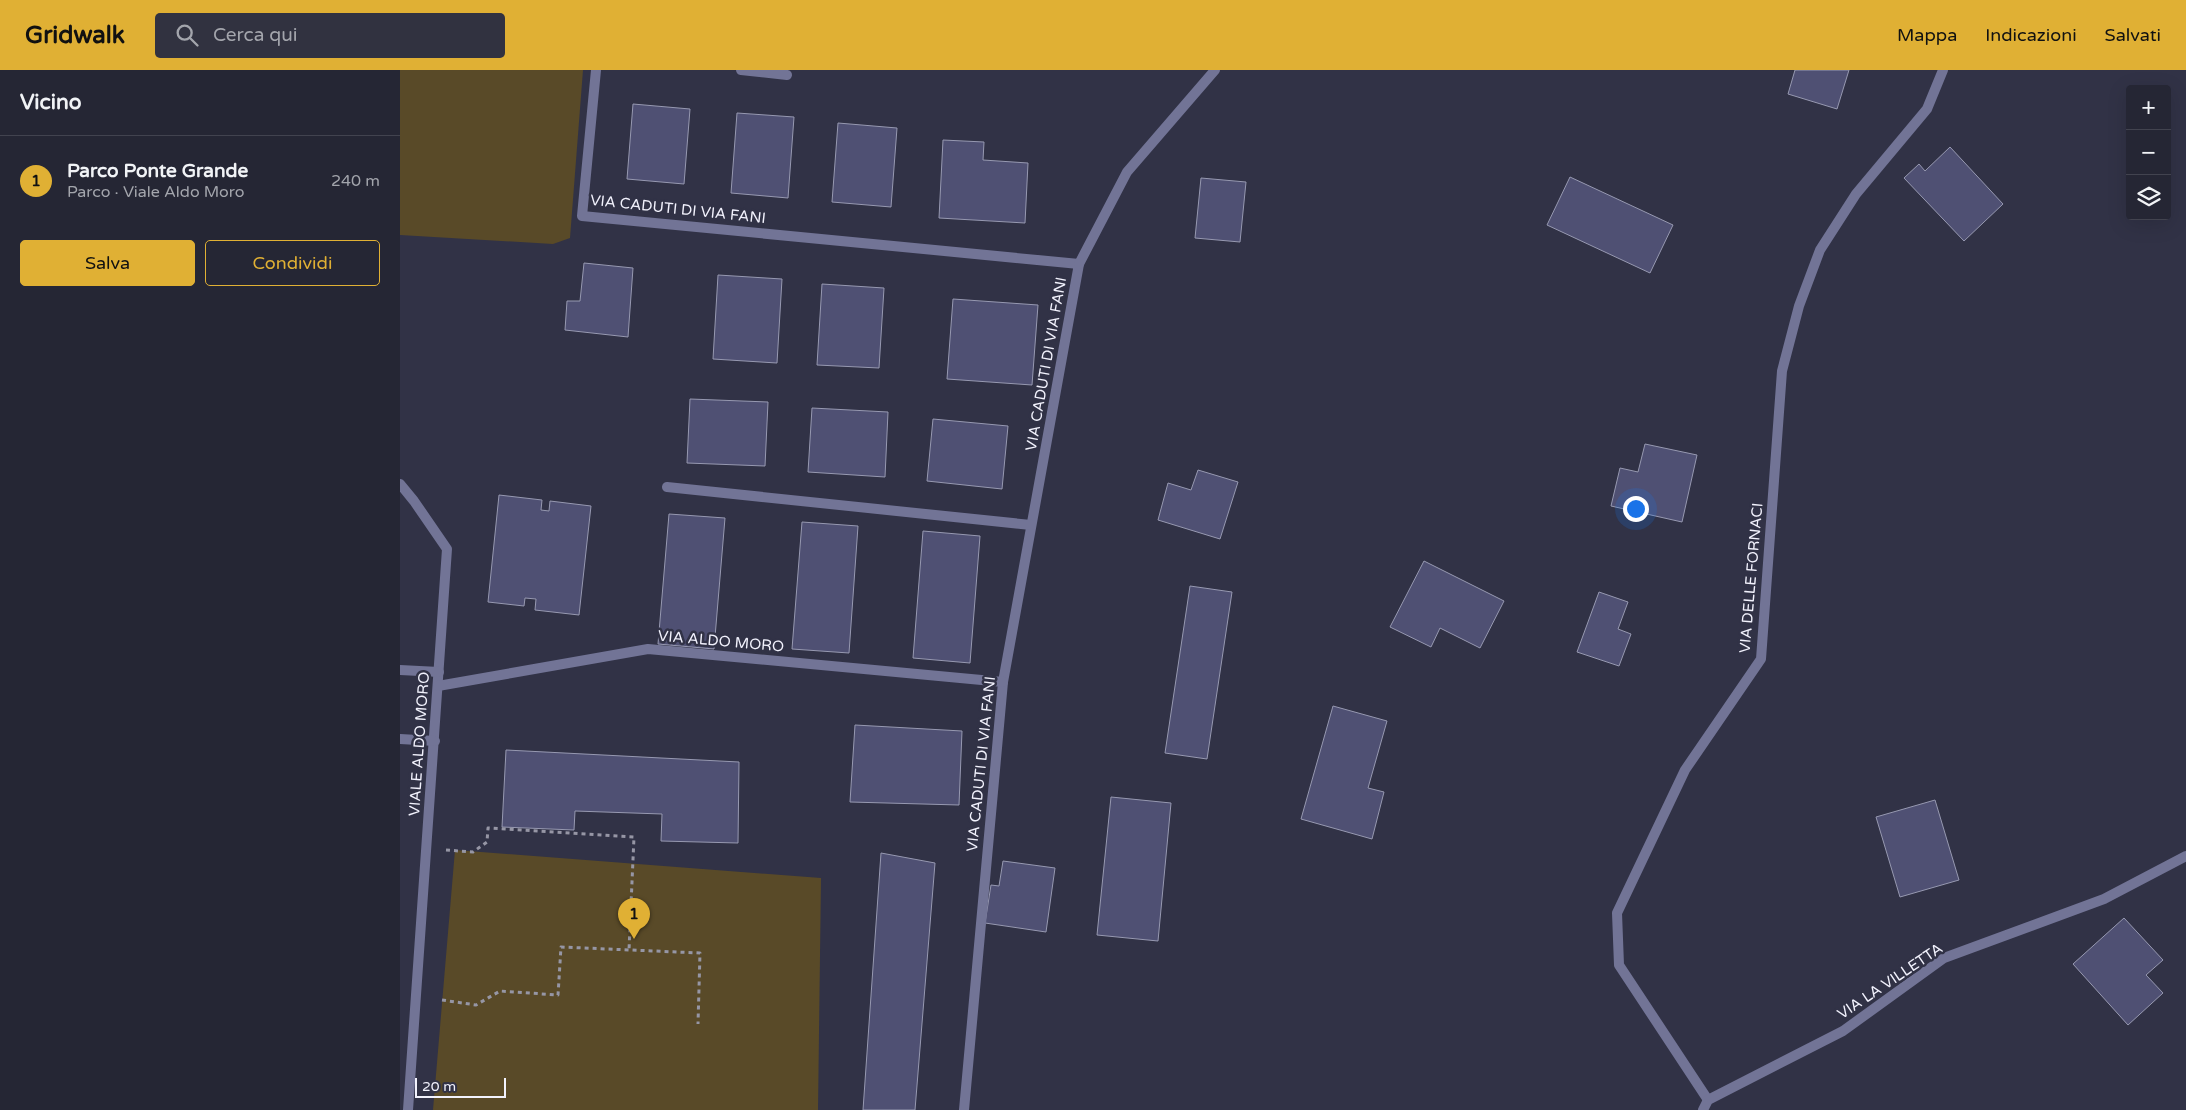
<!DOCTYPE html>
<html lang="it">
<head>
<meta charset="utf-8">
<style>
	:root { --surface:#252634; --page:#313240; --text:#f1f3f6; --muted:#a3a5ac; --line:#42434f; --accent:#e0b034 }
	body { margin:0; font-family:"Varela Round",sans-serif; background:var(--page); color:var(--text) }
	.controls { position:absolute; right:15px; top:15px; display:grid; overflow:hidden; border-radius:5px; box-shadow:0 5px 20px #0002 }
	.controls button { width:45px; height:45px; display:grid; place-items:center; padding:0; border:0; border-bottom:1px solid var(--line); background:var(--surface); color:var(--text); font:25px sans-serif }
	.scale { position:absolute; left:15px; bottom:12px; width:91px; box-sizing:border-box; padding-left:5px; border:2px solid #f2f2fd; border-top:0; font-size:14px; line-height:18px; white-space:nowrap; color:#f2f2fd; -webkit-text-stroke:4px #313246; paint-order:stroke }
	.you { position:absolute; left:1235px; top:438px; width:18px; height:18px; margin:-12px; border:4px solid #fff; border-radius:50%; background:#1a73e8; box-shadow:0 0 0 8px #1a73e833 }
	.badge { display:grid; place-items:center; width:32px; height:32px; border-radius:50%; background:var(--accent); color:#111; font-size:16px; font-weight:700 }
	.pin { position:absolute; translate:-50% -41px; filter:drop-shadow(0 1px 2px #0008) }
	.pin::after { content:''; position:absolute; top:26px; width:18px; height:15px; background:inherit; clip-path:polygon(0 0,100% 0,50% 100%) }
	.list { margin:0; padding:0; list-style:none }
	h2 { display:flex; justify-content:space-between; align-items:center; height:65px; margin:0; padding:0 20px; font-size:21px }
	h2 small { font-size:16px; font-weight:400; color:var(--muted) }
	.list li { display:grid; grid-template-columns:32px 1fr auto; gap:15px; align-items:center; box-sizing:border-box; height:90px; padding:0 20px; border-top:1px solid var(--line) }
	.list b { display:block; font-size:19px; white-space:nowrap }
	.list p { margin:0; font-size:16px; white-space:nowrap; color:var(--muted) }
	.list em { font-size:16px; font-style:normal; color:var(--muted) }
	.actions { display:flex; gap:10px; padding:15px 20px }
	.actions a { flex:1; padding:11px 0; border:1px solid var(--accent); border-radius:5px; text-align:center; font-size:18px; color:var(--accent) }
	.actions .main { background:var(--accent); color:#111 }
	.icon { flex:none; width:28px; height:28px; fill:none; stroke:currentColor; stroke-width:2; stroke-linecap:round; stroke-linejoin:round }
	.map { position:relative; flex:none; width:1786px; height:1040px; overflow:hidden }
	header { display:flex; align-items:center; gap:30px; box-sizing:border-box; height:70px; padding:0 25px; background:var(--accent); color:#111 }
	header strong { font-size:24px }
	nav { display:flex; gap:28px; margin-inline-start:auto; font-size:18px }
	.search { width:350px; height:45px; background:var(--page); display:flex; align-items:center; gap:12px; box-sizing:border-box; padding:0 18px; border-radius:5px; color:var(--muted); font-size:19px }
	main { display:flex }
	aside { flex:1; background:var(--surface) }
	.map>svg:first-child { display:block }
	.green { fill:#594a28 }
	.building { fill:#4f5073; stroke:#9799b1 }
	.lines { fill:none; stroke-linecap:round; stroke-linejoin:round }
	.path { stroke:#9696a5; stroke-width:3; stroke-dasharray:4 4; stroke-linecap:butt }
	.street { stroke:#727496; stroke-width:10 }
	.labels { text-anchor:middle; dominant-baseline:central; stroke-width:5; stroke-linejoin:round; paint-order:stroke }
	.street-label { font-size:15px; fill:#f2f2fd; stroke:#313246 }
</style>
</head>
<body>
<header>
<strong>Gridwalk</strong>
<div class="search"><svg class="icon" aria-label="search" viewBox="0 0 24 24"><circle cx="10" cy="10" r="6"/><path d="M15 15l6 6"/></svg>Cerca qui</div>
<nav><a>Mappa</a><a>Indicazioni</a><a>Salvati</a></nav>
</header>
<main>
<aside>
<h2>Vicino<small></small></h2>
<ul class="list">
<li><span class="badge">1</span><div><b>Parco Ponte Grande</b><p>Parco · Viale Aldo Moro</p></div><em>240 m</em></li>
</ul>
<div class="actions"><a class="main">Salva</a><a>Condividi</a></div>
</aside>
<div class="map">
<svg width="1786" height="1040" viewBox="0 0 1786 1040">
	<rect width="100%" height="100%" fill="#313246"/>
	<g class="green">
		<polygon points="0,0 183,0 170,168 153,174 0,165"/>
		<polygon points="55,780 421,808 418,1040 33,1040"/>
	</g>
	<g class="building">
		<polygon points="1395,0 1449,0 1437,39 1388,24"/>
		<polygon points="233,34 290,39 284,114 227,109"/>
		<polygon points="337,43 394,47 388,128 331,123"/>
		<polygon points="438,53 497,58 491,137 432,132"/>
		<polygon points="543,70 584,72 583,90 628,93 625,153 539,148"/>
		<polygon points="1550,77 1603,134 1564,171 1504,108 1519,94 1525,101"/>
		<polygon points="1170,107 1273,155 1250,203 1147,155"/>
		<polygon points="801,108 846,112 840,172 795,168"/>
		<polygon points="184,193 233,198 228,267 165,260 167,231 180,231"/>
		<polygon points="318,205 382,209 377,293 313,289"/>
		<polygon points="422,214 484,218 479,298 417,295"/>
		<polygon points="553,229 638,235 632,315 547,309"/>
		<polygon points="290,329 368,332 365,396 287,393"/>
		<polygon points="412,338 488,342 485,407 408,402"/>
		<polygon points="533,349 608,356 602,419 527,411"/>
		<polygon points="1245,374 1297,385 1282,452 1211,436 1220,398 1238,402"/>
		<polygon points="798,400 838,412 820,469 758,450 768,413 791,420"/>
		<polygon points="99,425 142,430 141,440 149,441 150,431 191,436 179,545 135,540 136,529 125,528 124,536 88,532"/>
		<polygon points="269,444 325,448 314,579 258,574"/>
		<polygon points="402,452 458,456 449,583 392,579"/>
		<polygon points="523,461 580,466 570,593 513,588"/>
		<polygon points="1024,491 1104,531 1080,578 1040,558 1031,577 990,557"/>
		<polygon points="790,516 832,522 807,689 765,683"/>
		<polygon points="1199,522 1228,532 1218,559 1231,564 1219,596 1177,582"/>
		<polygon points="933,636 987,651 968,718 984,722 972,769 901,749"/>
		<polygon points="455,655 562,661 559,735 450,732"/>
		<polygon points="106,680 339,692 338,773 261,771 262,744 175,741 174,760 102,757"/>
		<polygon points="711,727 771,733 758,871 697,865"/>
		<polygon points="1535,730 1559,810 1500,827 1476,747"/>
		<polygon points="481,783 535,793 515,1040 463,1040"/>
		<polygon points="603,791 655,798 646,862 585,853 591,815 599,816"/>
		<polygon points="1724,848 1763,890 1746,905 1763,923 1728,955 1673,894"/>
	</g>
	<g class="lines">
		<g class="path">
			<polyline points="46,780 73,782 87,772 88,758 234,767 229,880"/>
			<polyline points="42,930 76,935 100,921 158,925 161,877 300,883 298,954"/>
		</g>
		<g class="street">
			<polyline points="196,0 182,146 679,194 603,612 564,1040"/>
			<polyline points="341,0 387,5"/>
			<polyline points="679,194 727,102 815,0"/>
			<polyline points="0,414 14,431 47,479 8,1040"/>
			<polyline points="267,417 631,455"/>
			<polyline points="0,600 39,602"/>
			<polyline points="38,616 248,579 603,612"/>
			<polyline points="0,669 35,671"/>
			<polyline points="1308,1030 1219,895 1217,843 1285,700 1361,589 1382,301 1399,236 1420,180 1456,124 1527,39 1543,0"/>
			<polyline points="1303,1040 1308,1030 1443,961 1544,888 1704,829 1786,786"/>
		</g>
	</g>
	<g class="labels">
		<g class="street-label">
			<text transform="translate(278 139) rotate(6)">VIA CADUTI DI VIA FANI</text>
			<text transform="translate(646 294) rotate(-80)">VIA CADUTI DI VIA FANI</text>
			<text transform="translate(1351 508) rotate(-85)">VIA DELLE FORNACI</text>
			<text transform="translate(321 571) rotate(5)">VIA ALDO MORO</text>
			<text transform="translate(19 674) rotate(-86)">VIALE ALDO MORO</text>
			<text transform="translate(581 694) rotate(-84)">VIA CADUTI DI VIA FANI</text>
			<text transform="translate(1490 911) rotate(-34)">VIA LA VILLETTA</text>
		</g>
	</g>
</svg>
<div class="controls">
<button>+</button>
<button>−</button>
<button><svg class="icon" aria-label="layers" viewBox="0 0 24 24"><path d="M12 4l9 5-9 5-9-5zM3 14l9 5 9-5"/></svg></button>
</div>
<div class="scale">20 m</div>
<div class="you"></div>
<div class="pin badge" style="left:234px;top:869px">1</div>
</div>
</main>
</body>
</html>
